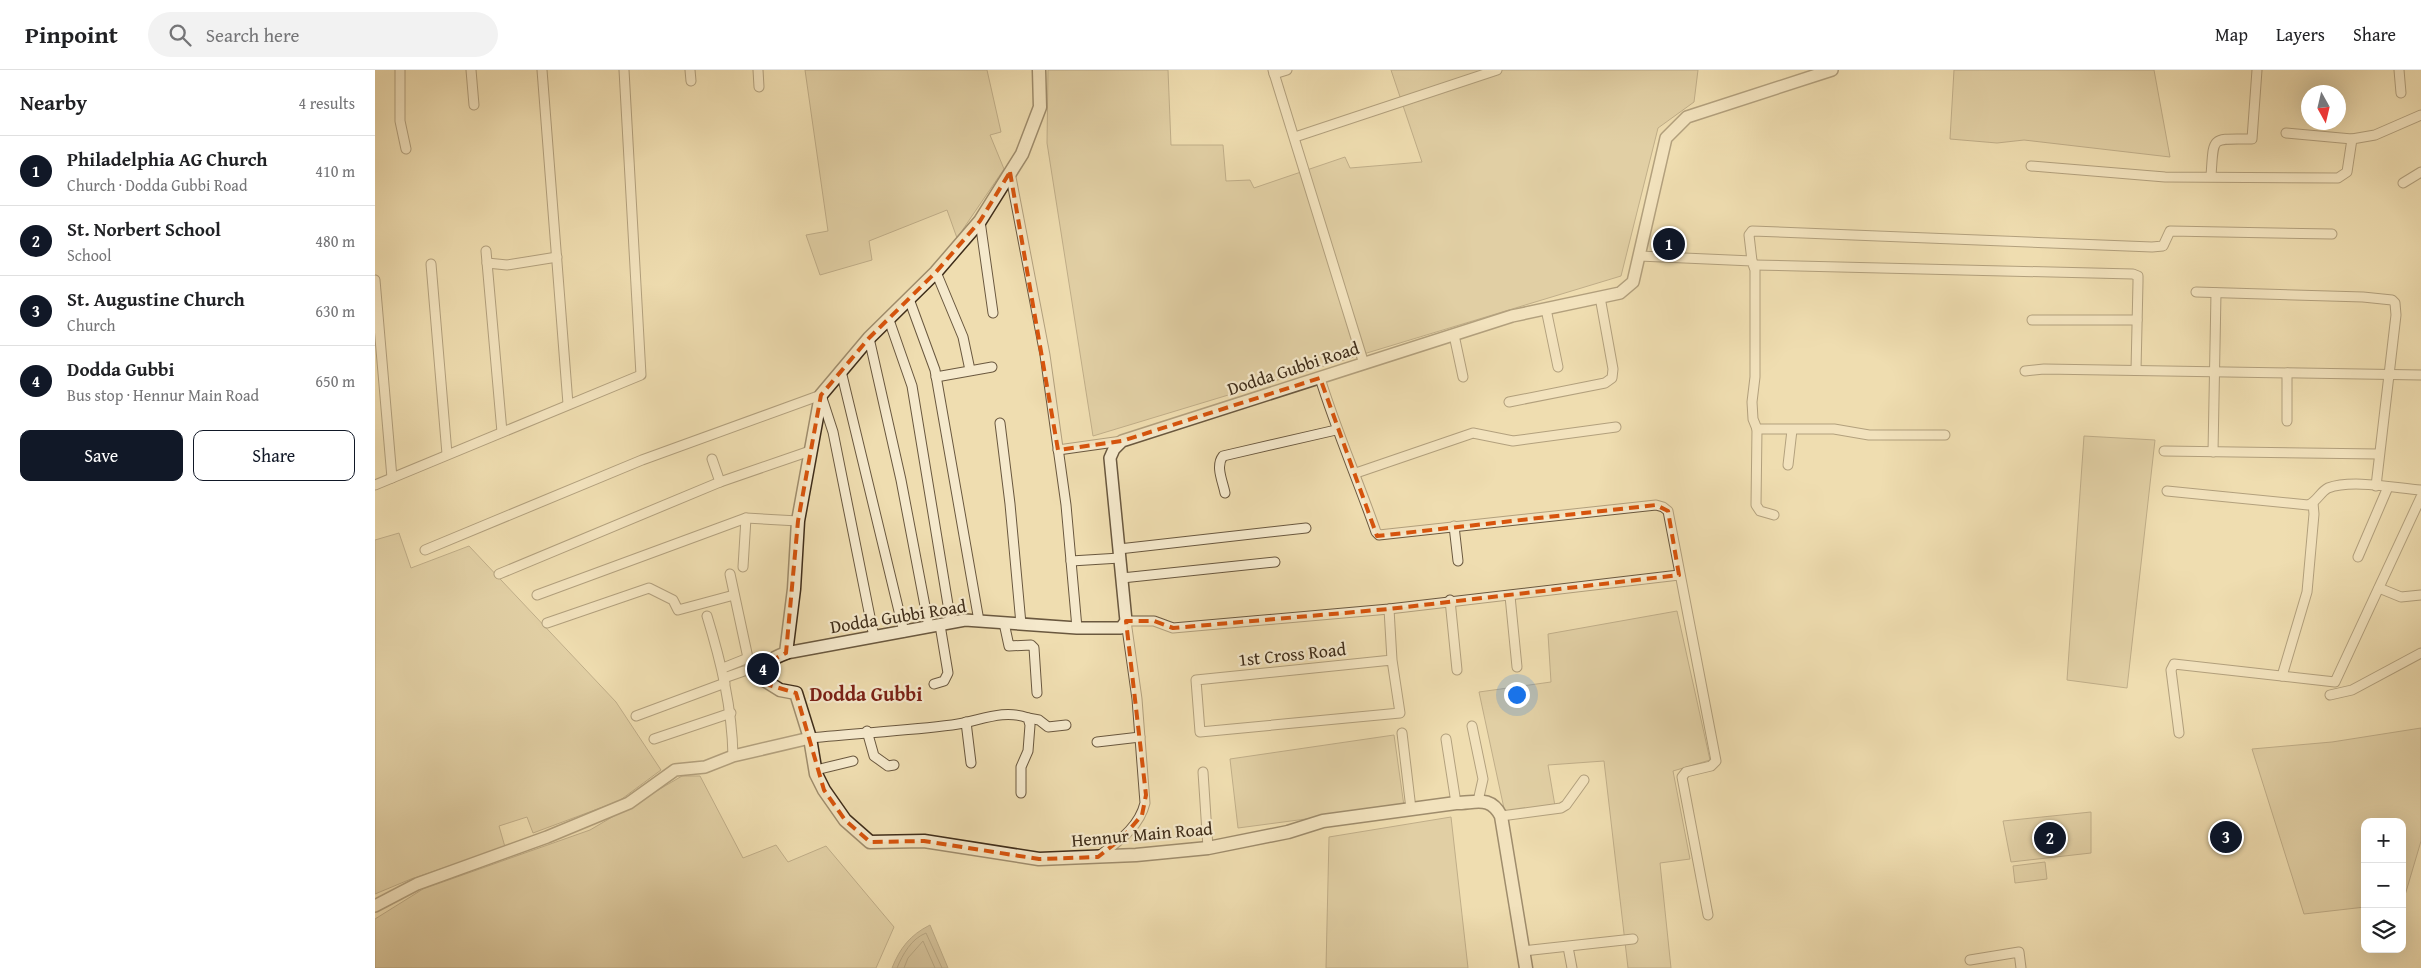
<!DOCTYPE html>
<html lang="en">
<head>
<meta charset="utf-8">
<style>
	:root { --surface:#fff; --page:#f2f2f2; --text:#202124; --muted:#757577; --line:#e0e0e0; --accent:#111827 }
	body { margin:0; font-family:"Gentium Book Plus",serif; background:var(--page); color:var(--text) }
	.controls { position:absolute; right:15px; bottom:15px; display:grid; overflow:hidden; border-radius:10px; box-shadow:0 5px 20px #0002 }
	.controls button { width:45px; height:45px; display:grid; place-items:center; padding:0; border:0; border-bottom:1px solid var(--line); background:var(--surface); color:var(--text); font:25px sans-serif }
	.compass { position:absolute; left:1926px; top:15px; width:45px; height:45px; border-radius:50%; background:var(--surface); box-shadow:0 5px 20px #0002; rotate:172deg }
	.you { position:absolute; left:1141px; top:624px; width:18px; height:18px; margin:-12px; border:4px solid #fff; border-radius:50%; background:#1a73e8; box-shadow:0 0 0 8px #1a73e833 }
	.badge { display:grid; place-items:center; width:32px; height:32px; border-radius:50%; background:var(--accent); color:#fff; font-size:16px; font-weight:700 }
	.pin { position:absolute; translate:-50% -50%; border:2px solid #fff; box-shadow:0 1px 5px #0006 }
	.list { margin:0; padding:0; list-style:none }
	h2 { display:flex; justify-content:space-between; align-items:center; height:65px; margin:0; padding:0 20px; font-size:21px }
	h2 small { font-size:16px; font-weight:400; color:var(--muted) }
	.list li { display:grid; grid-template-columns:32px 1fr auto; gap:15px; align-items:center; box-sizing:border-box; height:70px; padding:0 20px; border-top:1px solid var(--line) }
	.list b { display:block; font-size:19px; white-space:nowrap }
	.list p { margin:0; font-size:16px; white-space:nowrap; color:var(--muted) }
	.list em { font-size:16px; font-style:normal; color:var(--muted) }
	.actions { display:flex; gap:10px; padding:15px 20px }
	.actions a { flex:1; padding:11px 0; border:1px solid var(--accent); border-radius:10px; text-align:center; font-size:18px; color:var(--accent) }
	.actions .main { background:var(--accent); color:#fff }
	.icon { flex:none; width:28px; height:28px; fill:none; stroke:currentColor; stroke-width:2; stroke-linecap:round; stroke-linejoin:round }
	.map { position:relative; flex:none; width:2046px; height:898px; overflow:hidden }
	header { display:flex; align-items:center; gap:30px; box-sizing:border-box; height:70px; padding:0 25px; background:var(--surface); border-bottom:1px solid var(--line) }
	header strong { font-size:24px }
	nav { display:flex; gap:28px; margin-inline-start:auto; font-size:18px }
	.search { width:350px; height:45px; background:var(--page); display:flex; align-items:center; gap:12px; box-sizing:border-box; padding:0 18px; border-radius:28px; color:var(--muted); font-size:19px }
	main { display:flex }
	aside { flex:1; background:var(--surface) }
	.map>svg:first-child { display:block }
	.green { fill:#d1bf96; stroke:#887658 }
	.water { fill:#b3a17d; stroke:#847255 }
	.lines { fill:none; stroke-linecap:round; stroke-linejoin:round }
	.shore { stroke:#78664b; stroke-width:1 }
	.minor-casing { stroke:#6a583f; stroke-width:11 }
	.tertiary-casing { stroke:#6a583f; stroke-width:14 }
	.secondary-casing { stroke:#3e2c19; stroke-width:15 }
	.minor { stroke:#f5e9cc; stroke-width:9 }
	.tertiary { stroke:#f5e9cc; stroke-width:11 }
	.secondary { stroke:#f5e9cc; stroke-width:12 }
	.marked { fill:none; stroke:#d7540d; stroke-width:4; stroke-dasharray:10 6; stroke-linejoin:round }
	.labels { text-anchor:middle; dominant-baseline:central; stroke-width:4.5; stroke-linejoin:round; paint-order:stroke }
	.street-label { font-size:18px; fill:#3e2c19; stroke:#f5e9cc }
	.quarter-label { font-size:20px; font-weight:bold; fill:#7a1f14; stroke:#f5e9cc }
</style>
</head>
<body>
<header>
<strong>Pinpoint</strong>
<div class="search"><svg class="icon" aria-label="search" viewBox="0 0 24 24"><circle cx="10" cy="10" r="6"/><path d="M15 15l6 6"/></svg>Search here</div>
<nav><a>Map</a><a>Layers</a><a>Share</a></nav>
</header>
<main>
<aside>
<h2>Nearby<small>4 results</small></h2>
<ul class="list">
<li><span class="badge">1</span><div><b>Philadelphia AG Church</b><p>Church · Dodda Gubbi Road</p></div><em>410 m</em></li>
<li><span class="badge">2</span><div><b>St. Norbert School</b><p>School</p></div><em>480 m</em></li>
<li><span class="badge">3</span><div><b>St. Augustine Church</b><p>Church</p></div><em>630 m</em></li>
<li><span class="badge">4</span><div><b>Dodda Gubbi</b><p>Bus stop · Hennur Main Road</p></div><em>650 m</em></li>
</ul>
<div class="actions"><a class="main">Save</a><a>Share</a></div>
</aside>
<div class="map">
<svg width="2046" height="898" viewBox="0 0 2046 898">
	<rect width="100%" height="100%" fill="#efddb0"/>
	<filter id="stains"><feTurbulence type="fractalNoise" baseFrequency=".004" numOctaves="4"/><feColorMatrix values="0 0 0 0 .2 0 0 0 0 .09 0 0 0 0 .02 0 0 0 .5 -.17"/></filter>
	<radialGradient id="worn" r=".72"><stop offset=".6" stop-color="#630" stop-opacity="0"/><stop offset="1" stop-color="#630" stop-opacity=".3"/></radialGradient>
	<g class="green">
		<polygon points="430,0 612,0 626,62 615,65 629,99 582,168 572,140 494,171 497,190 445,205 431,165 453,161"/>
		<polygon points="673,0 793,0 796,75 848,75 851,111 875,110 879,118 970,87 975,98 1047,92 1016,0 1323,0 1319,32 1283,58 1246,206 718,366 672,73"/>
		<polygon points="1579,0 1779,0 1795,87 1649,70 1622,73 1575,69"/>
		<polygon points="1709,366 1780,370 1752,618 1692,610"/>
		<polygon points="24,463 36,498 94,476 241,632 286,700 244,731 158,763 152,747 124,756 130,777 36,809 0,824 0,470"/>
		<polygon points="1302,541 1335,690 1298,701 1315,789 1285,793 1296,898 1253,898 1229,691 1173,695 1180,736 1130,743 1104,622 1176,612 1173,564"/>
		<polygon points="2046,658 2046,771 2028,832 2027,752 1990,752 1990,837 1929,844 1877,679 1957,672"/>
		<polygon points="1019,665 1029,736 863,758 855,689"/>
		<polygon points="307,706 325,706 368,788 401,775 413,792 451,776 519,857 501,898 0,898 0,849 48,819 215,760"/>
		<polygon points="1716,742 1716,783 1636,792 1628,751"/>
		<polygon points="1076,747 1093,898 951,898 954,767"/>
		<polygon points="1670,792 1672,809 1640,813 1638,796"/>
	</g>
	<path class="water" d="M555,855l18,43h-56c8,-20 18,-33 38,-43z"/>
	<g class="lines">
		<g class="shore">
			<path d="M522,898c6,-14 14,-29 29,-35l16,35"/>
			<polyline points="529,898 533,888 548,871 560,898"/>
		</g>
		<g class="minor-casing">
			<g id="minor">
				<polyline points="25,0 25,51 31,79"/>
				<polyline points="96,0 99,35"/>
				<polyline points="167,0 193,334"/>
				<polyline points="315,0 316,11"/>
				<polyline points="383,0 384,17"/>
				<polyline points="898,0 989,294"/>
				<polyline points="2024,0 2026,23"/>
				<polyline points="899,4 912,0"/>
				<polyline points="1911,63 1977,69"/>
				<polyline points="920,67 1122,0"/>
				<polyline points="1656,96 1790,107 1963,108 1972,102 1977,69 2000,65 2046,45"/>
				<polyline points="635,102 670,285 691,435 702,558"/>
				<path d="M1836,106c3,-41 -1,-37 41,-37l5,-69"/>
				<polyline points="2028,113 2046,102"/>
				<polyline points="605,151 618,243"/>
				<polyline points="111,181 127,362"/>
				<polyline points="1264,186 1377,191 1380,200 1380,307 1377,332 1378,349 1382,359 1459,359 1494,365 1570,365"/>
				<polyline points="1377,191 1374,165 1377,161 1777,177 1788,176 1795,161 1957,164"/>
				<polyline points="112,193 132,195 182,187"/>
				<polyline points="56,194 72,384"/>
				<polyline points="1379,195 1758,204 1763,206 1763,212 1761,300"/>
				<polyline points="561,202 588,267 595,300"/>
				<polyline points="0,210 17,408"/>
				<polyline points="1821,222 1988,227 2017,230 2020,233 2021,245 2001,416"/>
				<polyline points="534,229 560,300 604,551"/>
				<polyline points="1171,239 1183,297"/>
				<polyline points="514,250 537,316 576,553"/>
				<polyline points="1657,250 1762,250"/>
				<polyline points="1079,265 1088,307"/>
				<polyline points="494,268 526,410 554,557"/>
				<polyline points="466,301 529,562"/>
				<polyline points="1650,301 1669,299 2046,305"/>
				<polyline points="1912,303 1912,351"/>
				<polyline points="561,307 617,297"/>
				<path d="M945,308c16,52 38,102 56,154l3,3 277,-30 7,2 5,4 48,250 -5,5 -25,6 -4,5 26,138"/>
				<polyline points="1134,332 1230,313 1237,308 1238,299 1225,227"/>
				<polyline points="625,353 635,434 646,554"/>
				<polyline points="1382,359 1381,435 1385,441 1399,445"/>
				<polyline points="683,380 747,371"/>
				<polyline points="1789,381 2003,384"/>
				<polyline points="1838,382 1841,223"/>
				<polyline points="337,389 345,412"/>
				<polyline points="1413,395 1417,360"/>
				<polyline points="981,403 1098,363 1138,371 1241,357"/>
				<polyline points="0,415 266,305 249,0"/>
				<path d="M1792,421l141,14c9,-3 12,-13 20,-17 24,-9 67,0 93,2"/>
				<path d="M850,423c-2,-11 -10,-27 -2,-37l113,-26"/>
				<polyline points="1079,456 1083,491"/>
				<polyline points="744,479 931,458"/>
				<polyline points="50,480 267,390 446,325 458,362 499,567"/>
				<polyline points="1983,487 2013,417"/>
				<polyline points="696,491 745,488"/>
				<polyline points="368,497 371,448"/>
				<polyline points="124,504 345,412 435,381"/>
				<polyline points="747,508 900,492"/>
				<polyline points="2004,518 2026,527 2046,525"/>
				<polyline points="162,525 371,448 423,451"/>
				<polyline points="1135,526 1142,597"/>
				<polyline points="1075,530 1082,600"/>
				<polyline points="1014,539 1017,590 1025,643 825,662 821,610 1017,590"/>
				<path d="M332,546c14,46 25,91 26,140"/>
				<polyline points="172,553 274,518 298,530 303,540 359,525"/>
				<polyline points="629,553 634,576 656,575 659,578 662,623"/>
				<polyline points="348,598 373,588 355,504"/>
				<polyline points="1907,606 1932,522 1939,444 1938,433"/>
				<polyline points="349,608 369,601 388,599"/>
				<polyline points="559,614 569,611 573,603 565,555"/>
				<polyline points="1955,625 1977,620 2046,583"/>
				<polyline points="261,646 350,613"/>
				<polyline points="653,648 664,650 673,657 691,655"/>
				<polyline points="591,652 596,693"/>
				<polyline points="1097,656 1108,709 1103,731"/>
				<polyline points="492,661 499,686 513,696 519,695"/>
				<polyline points="1027,663 1036,739"/>
				<polyline points="1804,663 1796,600 1799,594 1960,612 2046,427"/>
				<path d="M435,668c47,-5 95,-7 142,-13 26,-3 50,-17 76,-7l2,7 -2,26 -7,16v26"/>
				<polyline points="279,669 356,643"/>
				<polyline points="1071,669 1081,733"/>
				<polyline points="722,672 765,667"/>
				<polyline points="441,700 478,691"/>
				<polyline points="828,702 833,778"/>
				<polyline points="1126,746 1186,738 1191,735 1209,710"/>
				<path d="M724,786c18,-14 40,-28 46,-53l-8,-104 -11,-78h28l19,7 216,-19 290,-34"/>
				<polyline points="1193,877 1197,898"/>
				<polyline points="1148,881 1258,869"/>
				<polyline points="1595,890 1644,882 1646,898"/>
			</g>
		</g>
		<g class="tertiary-casing">
			<g id="tertiary">
				<polyline points="411,583 590,550 702,558 746,558 751,551 735,388 739,379 747,371 1137,246 1245,223 1258,212 1291,68 1312,47 1457,0"/>
				<polyline points="0,836 42,814 172,767 254,733 300,700 330,697 358,686 435,668"/>
			</g>
		</g>
		<g class="secondary-casing">
			<path id="secondary" d="M664,0l1,37 -18,47 -42,67 -44,51 -67,66 -48,57 -23,126 -4,68 -8,64c-13,5 -27,11 -22,27l16,10 16,3 14,45 6,36 8,16 21,30 25,22 54,-1 115,18 97,-4 72,-7 80,-16 35,-11 133,-18c20,0 34,-8 45,13l25,152"/>
		</g>
		<use href="#minor" class="minor"/>
		<use href="#tertiary" class="tertiary"/>
		<use href="#secondary" class="secondary"/>
	</g>
	<path d="M0 0H2046V898H0ZM635,102l48,278 64,-9 198,-63 57,158 279,-31 12,6 11,64 -290,34 -216,19 -19,-7h-28l20,174 -4,20 -20,23 -24,19 -59,2 -115,-18 -54,1 -25,-22 -21,-30 -28,-97 -27,-8 -7,-11 5,-11 19,-10 12,-132 23,-126 48,-57 67,-66 44,-51z" fill="#efddb0" fill-opacity=".55" fill-rule="evenodd"/>
	<path class="marked" d="M635,102l48,278 64,-9 198,-63 57,158 279,-31 12,6 11,64 -290,34 -216,19 -19,-7h-28l20,174 -4,20 -20,23 -24,19 -59,2 -115,-18 -54,1 -25,-22 -21,-30 -28,-97 -27,-8 -7,-11 5,-11 19,-10 12,-132 23,-126 48,-57 67,-66 44,-51z"/>
	<g class="labels">
		<g class="street-label">
			<text transform="translate(918 298) rotate(-18)">Dodda Gubbi Road</text>
			<text transform="translate(523 546) rotate(-9)">Dodda Gubbi Road</text>
			<text transform="translate(917 584) rotate(-6)">1st Cross Road</text>
			<text transform="translate(767 764) rotate(-5)">Hennur Main Road</text>
		</g>
		<g class="quarter-label">
			<text x="491" y="623">Dodda Gubbi</text>
		</g>
	</g>
	<rect width="100%" height="100%" filter="url(#stains)"/>
	<rect width="100%" height="100%" fill="url(#worn)"/>
</svg>
<div class="controls">
<button>+</button>
<button>−</button>
<button><svg class="icon" aria-label="layers" viewBox="0 0 24 24"><path d="M12 4l9 5-9 5-9-5zM3 14l9 5 9-5"/></svg></button>
</div>
<svg class="compass" viewBox="-18 -18 36 36"><path d="M0-13l5 13h-10z" fill="#e53935"/><path d="M0 13l5-13h-10z" fill="#757577"/></svg>
<div class="you"></div>
<div class="pin badge" style="left:1294px;top:174px">1</div>
<div class="pin badge" style="left:1675px;top:768px">2</div>
<div class="pin badge" style="left:1851px;top:767px">3</div>
<div class="pin badge" style="left:388px;top:599px">4</div>
</div>
</main>
</body>
</html>
